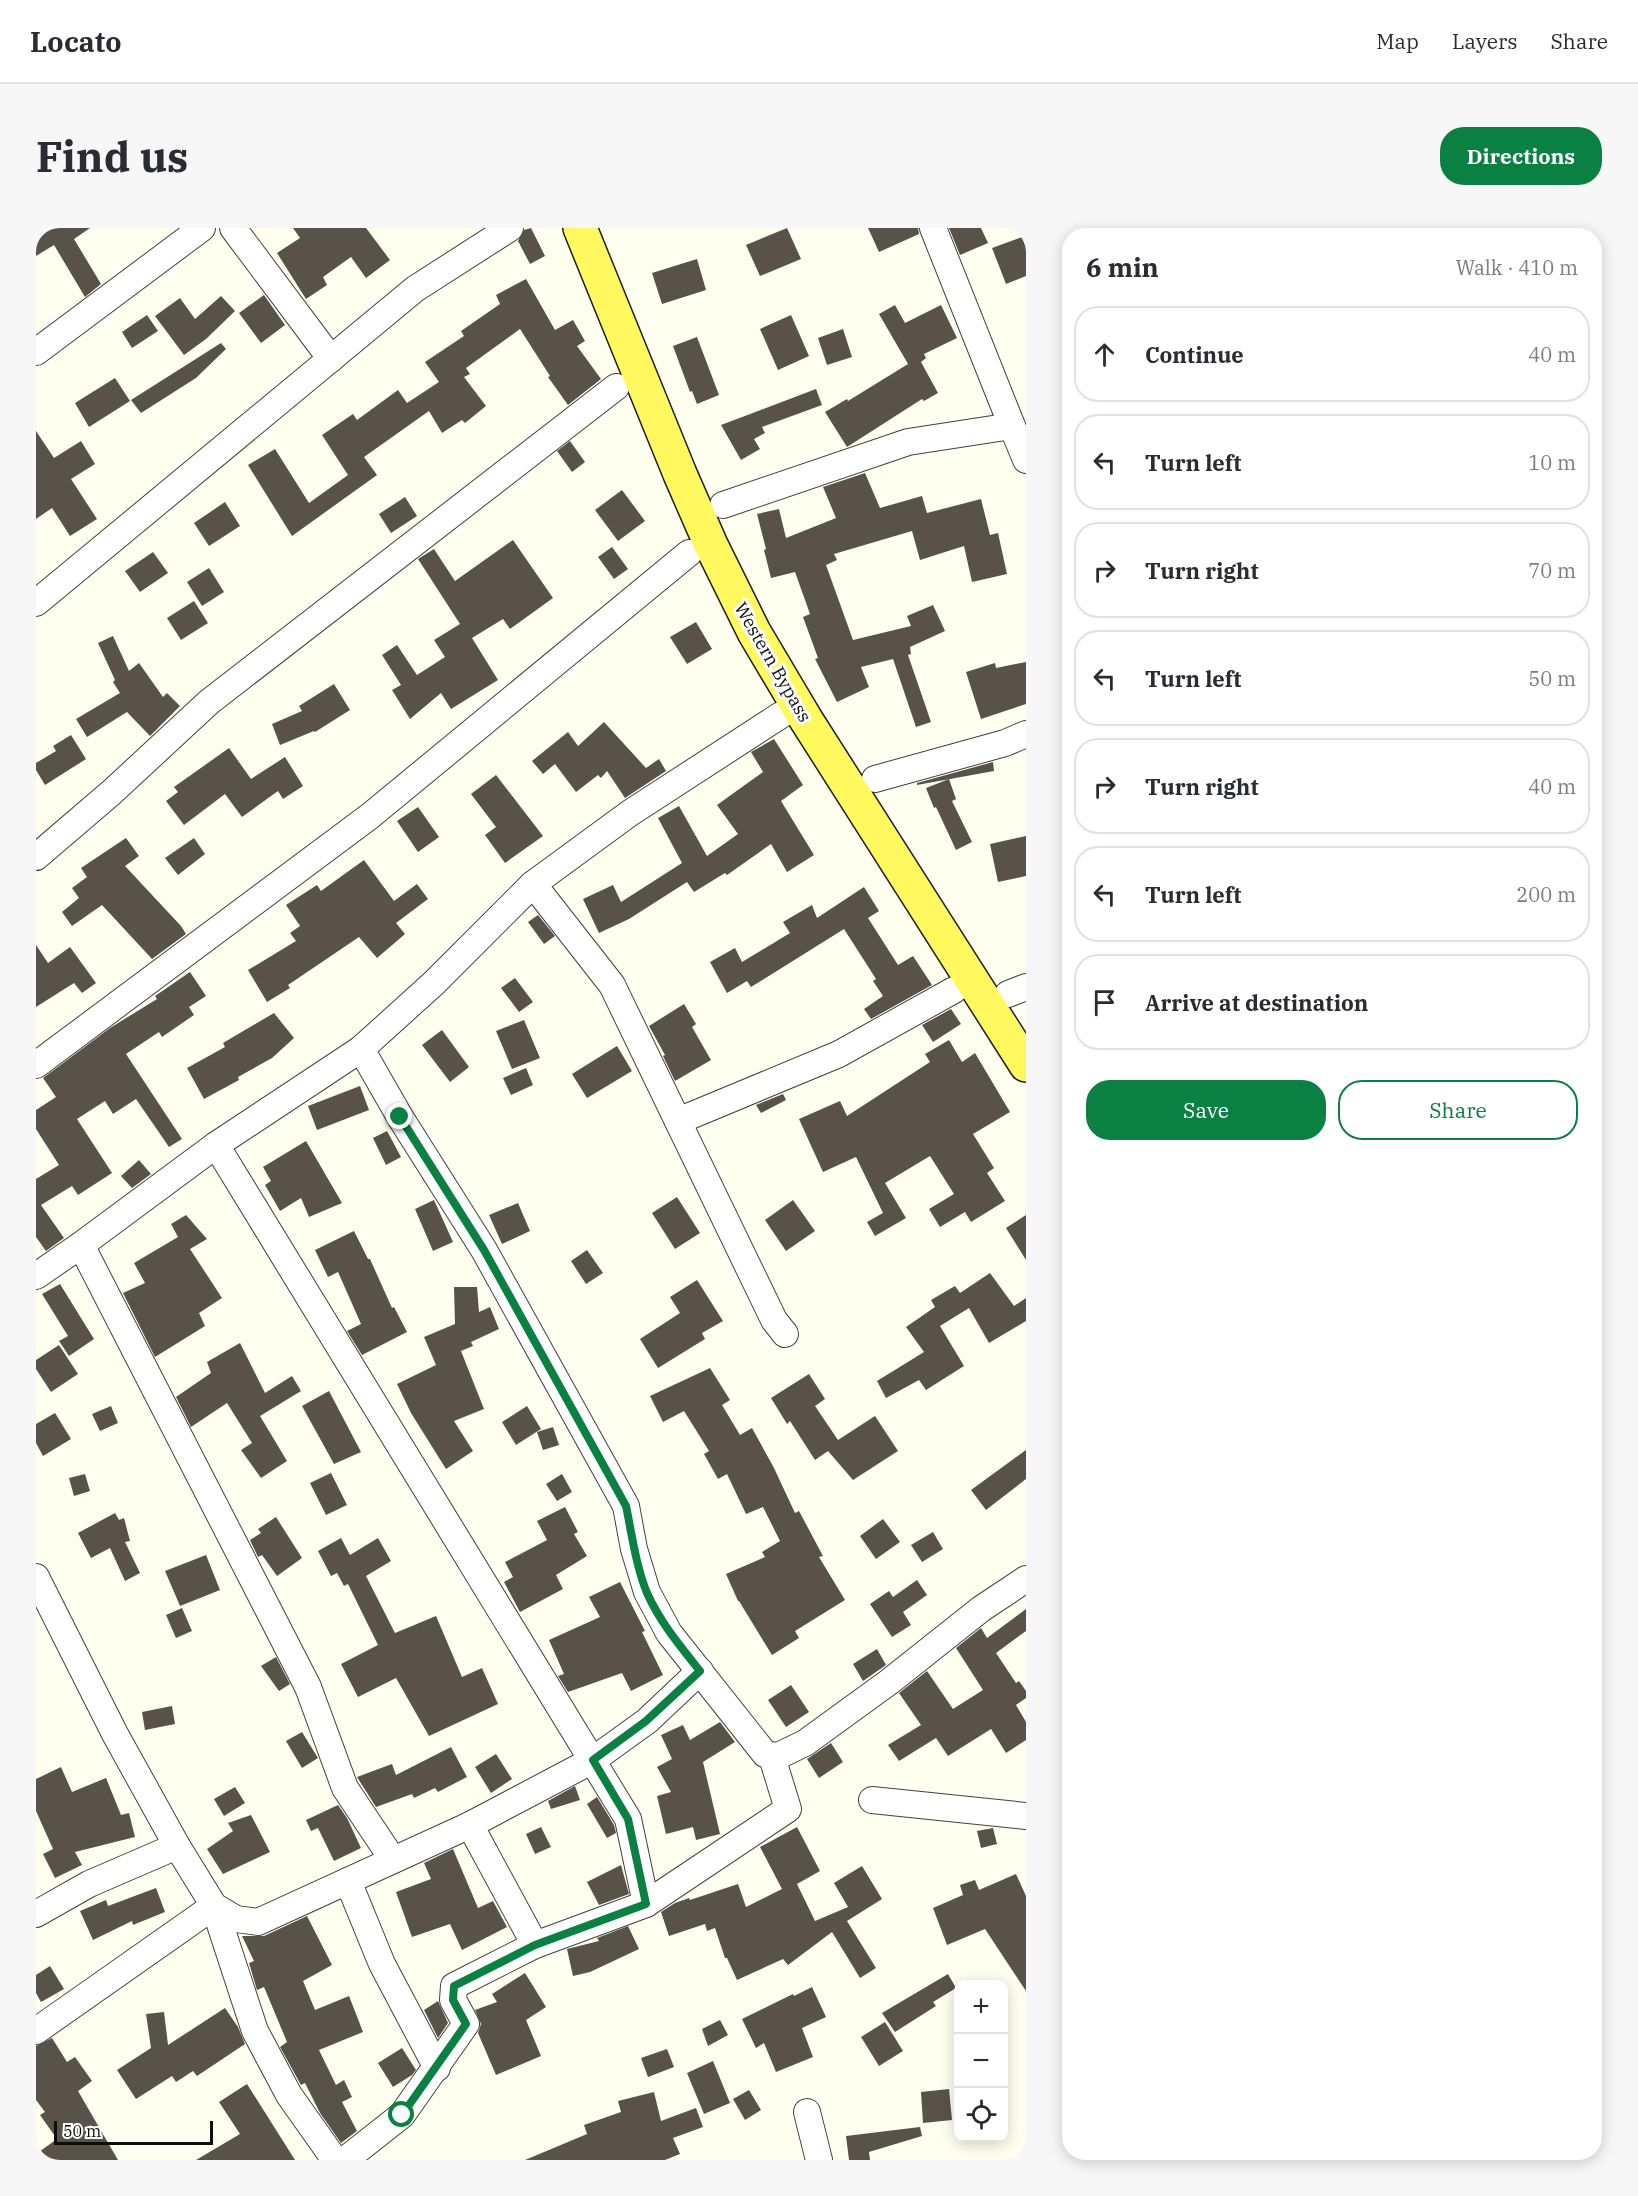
<!DOCTYPE html>
<html lang="en">
<head>
<meta charset="utf-8">
<style>
	:root { --surface:#fff; --page:#f7f7f7; --text:#2b2b33; --muted:#7c7c81; --line:#e1e1e2; --accent:#0b8043 }
	body { margin:0; font-family:"IBM Plex Serif",serif; background:var(--page); color:var(--text) }
	.controls { position:absolute; right:18px; bottom:18px; display:grid; overflow:hidden; border-radius:12px; box-shadow:0 3px 15px #0003 }
	.controls button { width:54px; height:54px; display:grid; place-items:center; padding:0; border:0; border-bottom:2px solid var(--line); background:var(--surface); color:var(--text); font:30px sans-serif }
	.scale { position:absolute; left:18px; bottom:15px; width:159px; box-sizing:border-box; padding-left:6px; border:3px solid #0e0e0e; border-top:0; font-size:16px; line-height:21px; white-space:nowrap; color:#0e0e0e; -webkit-text-stroke:4px #fff; paint-order:stroke }
	.stop { position:absolute; width:18px; height:18px; margin:-14px; border:4px solid #0b8043; border-radius:50%; background:#fff }
	.stop.end { background:#0b8043; border-color:#fff; box-shadow:0 2px 6px #0008 }
	.list { margin:0; padding:0; list-style:none }
	h2 { display:flex; justify-content:space-between; align-items:center; height:78px; margin:0; padding:0 24px; font-size:26px }
	h2 small { font-size:20px; font-weight:400; color:var(--muted) }
	.list li { display:grid; grid-template-columns:39px 1fr auto; gap:18px; align-items:center; box-sizing:border-box; height:96px; margin:0 12px 12px; padding:0 12px; border:2px solid var(--line); border-radius:24px }
	.list b { display:block; font-size:22px; white-space:nowrap }
	.list em { font-size:20px; font-style:normal; color:var(--muted) }
	.actions { display:flex; gap:12px; padding:18px 24px }
	.actions a { flex:1; padding:14px 0; border:2px solid var(--accent); border-radius:24px; text-align:center; font-size:21px; color:var(--accent) }
	.actions .main { background:var(--accent); color:#fff }
	.icon { flex:none; width:33px; height:33px; fill:none; stroke:currentColor; stroke-width:2; stroke-linecap:round; stroke-linejoin:round }
	.map { position:relative; flex:none; width:990px; height:1932px; overflow:hidden; border-radius:24px }
	header { display:flex; align-items:center; gap:36px; box-sizing:border-box; height:84px; padding:0 30px; background:var(--surface); border-bottom:2px solid var(--line) }
	header strong { font-size:28px }
	nav { display:flex; gap:33px; margin-inline-start:auto; font-size:21px }
	.intro { display:flex; align-items:center; justify-content:space-between; box-sizing:border-box; height:144px; padding:0 36px }
	h1 { margin:0; font-size:42px }
	.button { padding:15px 27px; border-radius:24px; background:var(--accent); color:#fff; font-size:21px; font-weight:700 }
	main { display:flex; gap:36px; padding:0 36px }
	aside { flex:1; background:var(--surface); border-radius:24px; box-shadow:0 3px 15px #0003 }
	.map>svg:first-child { display:block }
	.building { fill:#585249 }
	.lines { fill:none; stroke-linecap:round; stroke-linejoin:round }
	.minor-casing { stroke:#414141; stroke-width:28 }
	.major-casing { stroke:#1f1f1f; stroke-width:36 }
	.minor { stroke:#fff; stroke-width:26 }
	.major { stroke:#fff95f; stroke-width:33 }
	.route { stroke:#0b8043; stroke-width:8 }
	.labels { text-anchor:middle; dominant-baseline:central; stroke-width:6; stroke-linejoin:round; paint-order:stroke }
	.street-label { font-size:18px; fill:#0e0e0e; stroke:#fff }
</style>
</head>
<body>
<header>
<strong>Locato</strong>
<nav><a>Map</a><a>Layers</a><a>Share</a></nav>
</header>
<div class="intro"><h1>Find us</h1><a class="button">Directions</a></div>
<main>
<div class="map">
<svg width="990" height="1932" viewBox="0 0 990 1932">
	<rect width="100%" height="100%" fill="#ffffef"/>
	<g class="building">
		<polygon points="0,0 54,0 38,11 65,56 49,69 18,17 0,28"/>
		<polygon points="257,0 330,0 354,32 330,50 315,29 287,49 291,57 270,71 241,25 264,10"/>
		<polygon points="495,0 509,28 494,36 482,13 488,2"/>
		<polygon points="751,0 765,31 724,48 710,17"/>
		<polygon points="832,0 882,0 883,6 843,24"/>
		<polygon points="913,0 945,0 952,15 924,27"/>
		<polygon points="986,9 990,19 990,48 970,56 956,20"/>
		<polygon points="661,31 670,62 626,76 616,45"/>
		<polygon points="490,51 519,102 537,92 549,113 541,118 565,151 532,177 512,149 514,148 484,101 430,140 434,146 428,149 450,178 429,195 426,192 406,205 393,183 328,229 341,247 256,308 212,237 239,221 273,275 312,247 286,207 317,186 321,192 362,162 371,175 403,154 389,134 428,108 425,103 464,76 460,67"/>
		<polygon points="228,67 249,97 225,115 203,85"/>
		<polygon points="185,68 199,83 170,111 148,127 119,88 144,70 159,91"/>
		<polygon points="859,77 869,95 905,77 921,110 888,126 890,130 885,134 902,165 888,173 886,171 811,219 789,184 811,171 812,173 872,136 843,86"/>
		<polygon points="111,87 122,103 96,120 86,104"/>
		<polygon points="755,87 773,128 742,142 724,101"/>
		<polygon points="807,101 816,129 791,137 782,110"/>
		<polygon points="661,109 683,167 661,176 656,163 654,164 637,118"/>
		<polygon points="185,115 190,121 160,150 105,185 95,172"/>
		<polygon points="79,150 94,173 53,199 39,175"/>
		<polygon points="780,161 786,177 726,199 729,205 718,211 724,221 705,232 685,197"/>
		<polygon points="0,203 18,230 45,213 59,236 35,251 61,291 34,308 16,280 0,291"/>
		<polygon points="534,213 549,234 536,244 521,223"/>
		<polygon points="829,245 844,280 886,268 891,285 945,271 954,307 962,305 971,346 936,354 928,318 884,332 876,303 798,326 801,332 790,337 817,412 875,398 871,388 897,377 909,403 874,419 875,426 872,427 895,494 880,499 857,431 825,439 833,459 801,474 779,431 782,430 767,389 774,386 759,344 735,350 728,322 730,321 721,286 743,281 750,310 800,290 787,259"/>
		<polygon points="586,262 609,293 582,313 559,282"/>
		<polygon points="369,269 381,288 355,305 343,286"/>
		<polygon points="189,274 204,298 173,318 158,295"/>
		<polygon points="477,312 517,370 474,401 467,391 436,410 462,452 415,481 405,465 374,491 356,462 365,457 346,427 361,417 381,447 409,429 398,412 424,396 382,331 398,321 419,353"/>
		<polygon points="576,319 592,341 578,351 562,329"/>
		<polygon points="117,324 132,345 104,364 89,343"/>
		<polygon points="173,340 188,364 166,378 151,354"/>
		<polygon points="158,373 172,395 145,412 131,390"/>
		<polygon points="660,394 676,421 651,436 634,409"/>
		<polygon points="77,408 93,443 103,435 127,469 131,465 144,478 114,508 91,484 51,509 40,491 84,465 77,454 79,452 62,415"/>
		<polygon points="990,434 990,476 945,491 930,444 959,435 960,440"/>
		<polygon points="298,456 314,482 279,504 278,503 244,517 236,496 266,483 263,478"/>
		<polygon points="568,494 610,540 623,531 630,543 589,570 571,543 565,550 562,547 540,564 519,536 507,546 496,533 532,504 542,518"/>
		<polygon points="35,507 50,531 9,557 0,542 0,535 20,523 17,518"/>
		<polygon points="738,511 767,557 745,573 778,627 751,644 735,616 691,647 689,645 658,664 651,654 593,691 563,705 547,671 577,657 585,674 646,635 622,590 643,578 671,628 702,606 681,577 727,544 715,524"/>
		<polygon points="193,520 215,551 249,529 267,558 247,571 242,563 206,589 189,566 148,597 130,573 142,564 138,559"/>
		<polygon points="957,534 958,543 881,557 881,555"/>
		<polygon points="460,547 507,608 469,635 449,607 460,599 435,566"/>
		<polygon points="913,551 920,571 916,573 936,614 920,622 900,579 898,580 890,560"/>
		<polygon points="382,579 403,609 382,624 361,593"/>
		<polygon points="990,608 990,648 962,654 954,616"/>
		<polygon points="90,610 103,628 89,638 145,698 150,706 116,731 66,677 36,698 26,684 43,670 36,660 51,649 45,640"/>
		<polygon points="158,610 169,626 142,647 129,630"/>
		<polygon points="328,632 358,673 381,656 392,671 360,695 369,706 341,730 323,709 252,757 254,760 231,774 212,742 260,713 254,705 264,698 250,677 281,657 285,663"/>
		<polygon points="828,659 843,683 832,690 862,737 877,728 896,757 835,791 828,781 847,768 837,753 840,751 808,701 715,759 711,753 691,765 674,734 699,720 706,734 754,705 747,694 776,677 781,690"/>
		<polygon points="502,687 519,708 508,716 492,694"/>
		<polygon points="0,717 12,735 34,719 60,755 46,765 38,755 0,779"/>
		<polygon points="154,744 170,768 153,779 158,787 126,809 123,804 90,826 146,911 133,919 100,871 77,886 69,873 41,891 76,945 42,967 36,958 5,977 28,1010 10,1023 0,1009 0,951 23,937 0,901 0,882 20,869 7,850 74,800 121,771 119,768"/>
		<polygon points="479,750 497,774 483,784 465,760"/>
		<polygon points="648,776 660,796 656,799 675,832 639,853 627,828 629,827 613,798"/>
		<polygon points="915,781 925,796 897,814 886,797"/>
		<polygon points="238,785 258,810 236,830 202,849 203,852 168,871 151,840 189,819 187,815"/>
		<polygon points="488,792 504,830 476,841 460,803"/>
		<polygon points="406,802 433,839 414,854 386,817"/>
		<polygon points="913,812 926,834 939,825 974,884 937,906 958,940 951,945 969,973 935,994 929,984 904,999 893,981 918,966 894,928 849,955 870,990 839,1008 831,994 847,985 820,929 787,944 763,891 804,873 811,888 894,834 889,826"/>
		<polygon points="581,818 596,843 551,870 536,846"/>
		<polygon points="490,840 497,857 475,867 467,850"/>
		<polygon points="324,858 333,882 281,902 272,878"/>
		<polygon points="747,866 750,872 725,885 720,877"/>
		<polygon points="351,903 365,929 350,937 337,910"/>
		<polygon points="270,913 306,975 273,989 265,970 244,983 229,957 235,953 227,939"/>
		<polygon points="103,932 115,946 96,960 85,948"/>
		<polygon points="641,969 664,1005 639,1021 616,985"/>
		<polygon points="398,972 417,1014 397,1023 379,981"/>
		<polygon points="757,972 779,1003 750,1023 729,992"/>
		<polygon points="482,975 494,1003 466,1016 453,987"/>
		<polygon points="150,987 171,1011 154,1021 186,1070 163,1085 169,1098 119,1129 87,1065 109,1055 98,1035 142,1009 135,996"/>
		<polygon points="990,987 990,1032 970,1000"/>
		<polygon points="318,1003 332,1031 334,1031 356,1080 358,1079 371,1104 326,1127 311,1103 325,1096 302,1044 292,1049 279,1022"/>
		<polygon points="551,1022 567,1045 550,1056 535,1033"/>
		<polygon points="954,1045 978,1078 990,1070 990,1093 953,1115 933,1080 904,1098 928,1138 890,1162 883,1152 850,1170 841,1153 888,1124 870,1099 899,1079 895,1072 919,1058 924,1065"/>
		<polygon points="661,1052 687,1093 666,1105 669,1111 622,1140 604,1111 644,1085 634,1069"/>
		<polygon points="24,1056 58,1111 33,1128 23,1113 32,1108 6,1066"/>
		<polygon points="418,1059 441,1059 443,1084 454,1079 463,1101 435,1114 437,1118 425,1123 448,1181 418,1193 437,1223 410,1241 375,1185 361,1156 400,1137 388,1109 419,1096"/>
		<polygon points="204,1115 229,1165 256,1148 265,1163 224,1188 251,1233 225,1250 205,1222 216,1215 191,1175 155,1199 140,1169 175,1145 171,1134"/>
		<polygon points="23,1117 42,1146 15,1164 0,1141 0,1132"/>
		<polygon points="674,1140 694,1172 686,1177 704,1207 716,1200 738,1240 759,1285 763,1283 787,1328 783,1329 809,1372 759,1403 763,1410 736,1427 703,1373 702,1373 690,1346 729,1329 726,1324 744,1313 727,1279 710,1286 691,1246 682,1251 668,1226 673,1223 648,1183 627,1194 614,1168"/>
		<polygon points="773,1146 789,1171 779,1178 802,1212 839,1188 862,1223 817,1252 792,1223 779,1232 754,1193 751,1196 735,1170"/>
		<polygon points="293,1163 325,1224 298,1236 266,1178"/>
		<polygon points="75,1178 82,1195 64,1203 56,1186"/>
		<polygon points="491,1178 505,1201 480,1217 466,1194"/>
		<polygon points="19,1185 35,1211 7,1228 0,1215 0,1196"/>
		<polygon points="517,1199 523,1217 507,1222 501,1204"/>
		<polygon points="990,1222 990,1251 950,1282 935,1262"/>
		<polygon points="295,1245 311,1277 290,1287 274,1255"/>
		<polygon points="49,1246 54,1263 38,1268 33,1250"/>
		<polygon points="526,1246 536,1264 521,1273 510,1256"/>
		<polygon points="529,1279 542,1304 538,1306 551,1328 520,1347 527,1361 484,1384 468,1354 477,1349 469,1334 511,1312 501,1293"/>
		<polygon points="79,1285 83,1292 88,1290 94,1313 89,1314 104,1345 89,1353 74,1320 55,1330 42,1305"/>
		<polygon points="240,1289 266,1330 241,1348 226,1327 222,1329 214,1312 225,1305 222,1301"/>
		<polygon points="847,1291 864,1314 840,1331 824,1308"/>
		<polygon points="897,1304 907,1321 886,1334 875,1317"/>
		<polygon points="305,1310 314,1327 342,1310 355,1333 330,1348 359,1405 400,1388 426,1449 446,1440 462,1476 393,1508 360,1450 322,1469 305,1436 342,1417 312,1356 308,1358 301,1345 295,1348 282,1323"/>
		<polygon points="170,1327 184,1362 144,1378 129,1343"/>
		<polygon points="881,1352 891,1367 867,1384 875,1397 856,1409 834,1376 853,1363 857,1369"/>
		<polygon points="584,1354 609,1403 606,1404 627,1447 595,1463 586,1445 532,1464 522,1448 528,1446 513,1412 564,1389 553,1369"/>
		<polygon points="146,1380 156,1403 140,1410 130,1387"/>
		<polygon points="990,1381 990,1403 960,1425 980,1455 983,1453 990,1463 990,1470 980,1477 990,1494 990,1512 970,1525 955,1501 912,1528 900,1510 863,1533 852,1517 885,1497 863,1465 891,1443 917,1481 947,1462 920,1420 945,1400 951,1410"/>
		<polygon points="841,1421 850,1437 827,1453 817,1436"/>
		<polygon points="240,1429 254,1456 243,1463 225,1438"/>
		<polygon points="755,1457 773,1484 750,1499 732,1472"/>
		<polygon points="136,1478 139,1496 109,1502 106,1484"/>
		<polygon points="684,1494 699,1514 667,1534 684,1606 660,1612 657,1599 630,1606 621,1568 635,1564 621,1539 636,1531 625,1507 647,1497 654,1512"/>
		<polygon points="266,1504 282,1530 266,1540 250,1513"/>
		<polygon points="795,1515 807,1534 783,1550 771,1531"/>
		<polygon points="415,1519 431,1549 402,1564 399,1560 378,1570 376,1566 340,1579 321,1549 356,1536 360,1547"/>
		<polygon points="460,1526 476,1551 455,1565 439,1539"/>
		<polygon points="25,1539 36,1564 70,1550 85,1587 93,1585 99,1609 39,1624 46,1637 19,1650 7,1626 17,1621 0,1583 0,1551"/>
		<polygon points="539,1558 544,1572 515,1581 512,1573"/>
		<polygon points="199,1559 209,1575 188,1588 178,1571"/>
		<polygon points="561,1569 578,1597 580,1605 571,1610 551,1576"/>
		<polygon points="302,1577 311,1590 325,1620 298,1633 282,1600 275,1603 270,1592"/>
		<polygon points="215,1587 234,1624 187,1646 171,1621 197,1603 192,1595"/>
		<polygon points="505,1599 515,1619 499,1626 490,1606"/>
		<polygon points="761,1599 784,1643 761,1656 779,1693 812,1679 798,1655 826,1638 846,1671 811,1693 840,1740 824,1750 796,1704 752,1737 747,1731 701,1752 691,1730 689,1730 679,1700 671,1703 669,1696 633,1708 625,1684 639,1675 653,1670 654,1672 702,1656 710,1679 746,1661 724,1619"/>
		<polygon points="957,1600 961,1616 945,1620 941,1603"/>
		<polygon points="417,1621 442,1680 457,1673 471,1699 426,1722 414,1696 376,1709 360,1664 395,1651 388,1635"/>
		<polygon points="585,1637 593,1666 563,1677 551,1654"/>
		<polygon points="980,1646 990,1668 990,1763 949,1701 911,1717 897,1680 927,1667 924,1657 939,1652 943,1662"/>
		<polygon points="120,1660 129,1684 97,1697 96,1693 57,1712 44,1683 70,1672 72,1678"/>
		<polygon points="271,1688 296,1737 267,1753 279,1782 313,1768 327,1804 283,1822 300,1857 308,1852 316,1869 306,1874 321,1903 305,1915 284,1885 269,1855 265,1857 244,1819 251,1814 228,1759 221,1762 213,1735 218,1733 206,1708 228,1708"/>
		<polygon points="592,1698 603,1721 554,1744 537,1748 531,1721 563,1713 561,1710"/>
		<polygon points="14,1738 28,1761 5,1774 0,1765 0,1747"/>
		<polygon points="489,1745 510,1779 490,1792 505,1828 460,1847 442,1805 445,1796 439,1782 461,1774 456,1766"/>
		<polygon points="912,1746 920,1760 897,1774 900,1778 859,1804 846,1785"/>
		<polygon points="776,1759 790,1789 766,1800 777,1829 740,1844 728,1815 720,1820 706,1791 757,1766 758,1768"/>
		<polygon points="402,1773 412,1795 402,1810 388,1782"/>
		<polygon points="189,1780 202,1799 209,1816 161,1848 157,1843 140,1854 136,1848 100,1871 81,1842 115,1820 110,1786 128,1784 132,1817"/>
		<polygon points="684,1792 692,1807 672,1818 666,1801"/>
		<polygon points="849,1794 867,1823 843,1838 825,1809"/>
		<polygon points="16,1810 31,1834 39,1829 56,1853 42,1863 82,1932 0,1932 0,1926 21,1911 4,1887 9,1884 0,1872 0,1818"/>
		<polygon points="366,1820 380,1842 376,1847 357,1859 342,1835"/>
		<polygon points="631,1821 638,1839 612,1849 605,1830"/>
		<polygon points="677,1833 694,1875 668,1886 651,1845"/>
		<polygon points="211,1856 259,1932 160,1932 204,1906 183,1874"/>
		<polygon points="913,1861 916,1892 887,1895 885,1864"/>
		<polygon points="713,1862 725,1882 709,1892 697,1871"/>
		<polygon points="618,1864 625,1893 660,1880 667,1899 637,1910 644,1926 629,1932 489,1932 551,1906 548,1897 585,1884 582,1873"/>
		<polygon points="884,1899 886,1908 833,1924 834,1932 813,1932 810,1908"/>
	</g>
	<g class="lines">
		<g class="minor-casing">
			<g id="minor">
				<polyline points="197,0 295,131"/>
				<polyline points="897,0 976,198"/>
				<polyline points="0,124 166,0"/>
				<polyline points="687,277 872,214 976,198 990,232"/>
				<polyline points="0,375 379,61 474,0"/>
				<polyline points="745,487 594,585 497,656 398,755 325,821 364,889 448,1022 590,1278 598,1321 611,1364 633,1405 729,1526 742,1528 769,1515 853,1454 945,1381 990,1351"/>
				<polyline points="839,551 969,515 990,506"/>
				<polyline points="0,629 76,564 173,474 580,159"/>
				<polyline points="497,656 576,757 738,1092 749,1106"/>
				<polyline points="972,766 990,759"/>
				<polyline points="0,837 334,588 653,325"/>
				<polyline points="642,893 803,826 918,762"/>
				<polyline points="180,917 592,1591 610,1676"/>
				<polyline points="45,1017 272,1459 309,1560 357,1632"/>
				<polyline points="0,1048 45,1017 180,917 325,821"/>
				<polyline points="0,1349 79,1506 141,1618 178,1678 200,1691 222,1694 434,1597 557,1532 611,1493 664,1443"/>
				<polyline points="836,1572 990,1588"/>
				<polyline points="434,1597 499,1717"/>
				<polyline points="312,1653 346,1736 401,1840"/>
				<polyline points="0,1686 53,1656 141,1618"/>
				<polyline points="0,1803 178,1678 219,1803 253,1867 299,1932"/>
				<polyline points="771,1884 783,1932"/>
				<polyline points="309,1932 366,1887 430,1796 417,1772 418,1758 499,1717 610,1676 752,1581 736,1529"/>
			</g>
		</g>
		<g class="major-casing">
			<polyline id="major" points="544,0 644,246 675,317 718,404 769,490 990,837"/>
		</g>
		<use href="#minor" class="minor"/>
		<use href="#major" class="major"/>
	</g>
	<g class="lines">
		<path class="route" d="M364,889l84,133 142,256c6,29 10,60 21,87 13,29 33,53 53,78l-54,50 -53,39 35,59 18,85 -111,41 -81,41 -1,14 13,24 -64,91"/>
	</g>
	<g class="labels">
		<g class="street-label">
			<text transform="translate(737 434) rotate(60)">Western Bypass</text>
		</g>
	</g>
</svg>
<div class="controls">
<button>+</button>
<button>−</button>
<button><svg class="icon" aria-label="locate" viewBox="0 0 24 24"><circle cx="12" cy="12" r="6"/><path d="M12 2v4M12 18v4M2 12h4M18 12h4"/></svg></button>
</div>
<div class="scale">50 m</div>
<div class="stop" style="left:366px;top:1887px"></div>
<div class="stop end" style="left:364px;top:889px"></div>
</div>
<aside>
<h2>6 min<small>Walk · 410 m</small></h2>
<ul class="list">
<li><svg class="icon" aria-label="ahead" viewBox="0 0 24 24"><path d="M12 20V5M6 11l6-6 6 6"/></svg><div><b>Continue</b></div><em>40 m</em></li>
<li><svg class="icon" aria-label="left" viewBox="0 0 24 24"><path d="M17 20v-9H6M10 6l-5 5 5 5"/></svg><div><b>Turn left</b></div><em>10 m</em></li>
<li><svg class="icon" aria-label="right" viewBox="0 0 24 24"><path d="M7 20v-9h11M14 6l5 5-5 5"/></svg><div><b>Turn right</b></div><em>70 m</em></li>
<li><svg class="icon" aria-label="left" viewBox="0 0 24 24"><path d="M17 20v-9H6M10 6l-5 5 5 5"/></svg><div><b>Turn left</b></div><em>50 m</em></li>
<li><svg class="icon" aria-label="right" viewBox="0 0 24 24"><path d="M7 20v-9h11M14 6l5 5-5 5"/></svg><div><b>Turn right</b></div><em>40 m</em></li>
<li><svg class="icon" aria-label="left" viewBox="0 0 24 24"><path d="M17 20v-9H6M10 6l-5 5 5 5"/></svg><div><b>Turn left</b></div><em>200 m</em></li>
<li><svg class="icon" aria-label="arrive" viewBox="0 0 24 24"><path d="M6 21V4h12l-3 4 3 4H6"/></svg><div><b>Arrive at destination</b></div></li>
</ul>
<div class="actions"><a class="main">Save</a><a>Share</a></div>
</aside>
</main>
</body>
</html>
